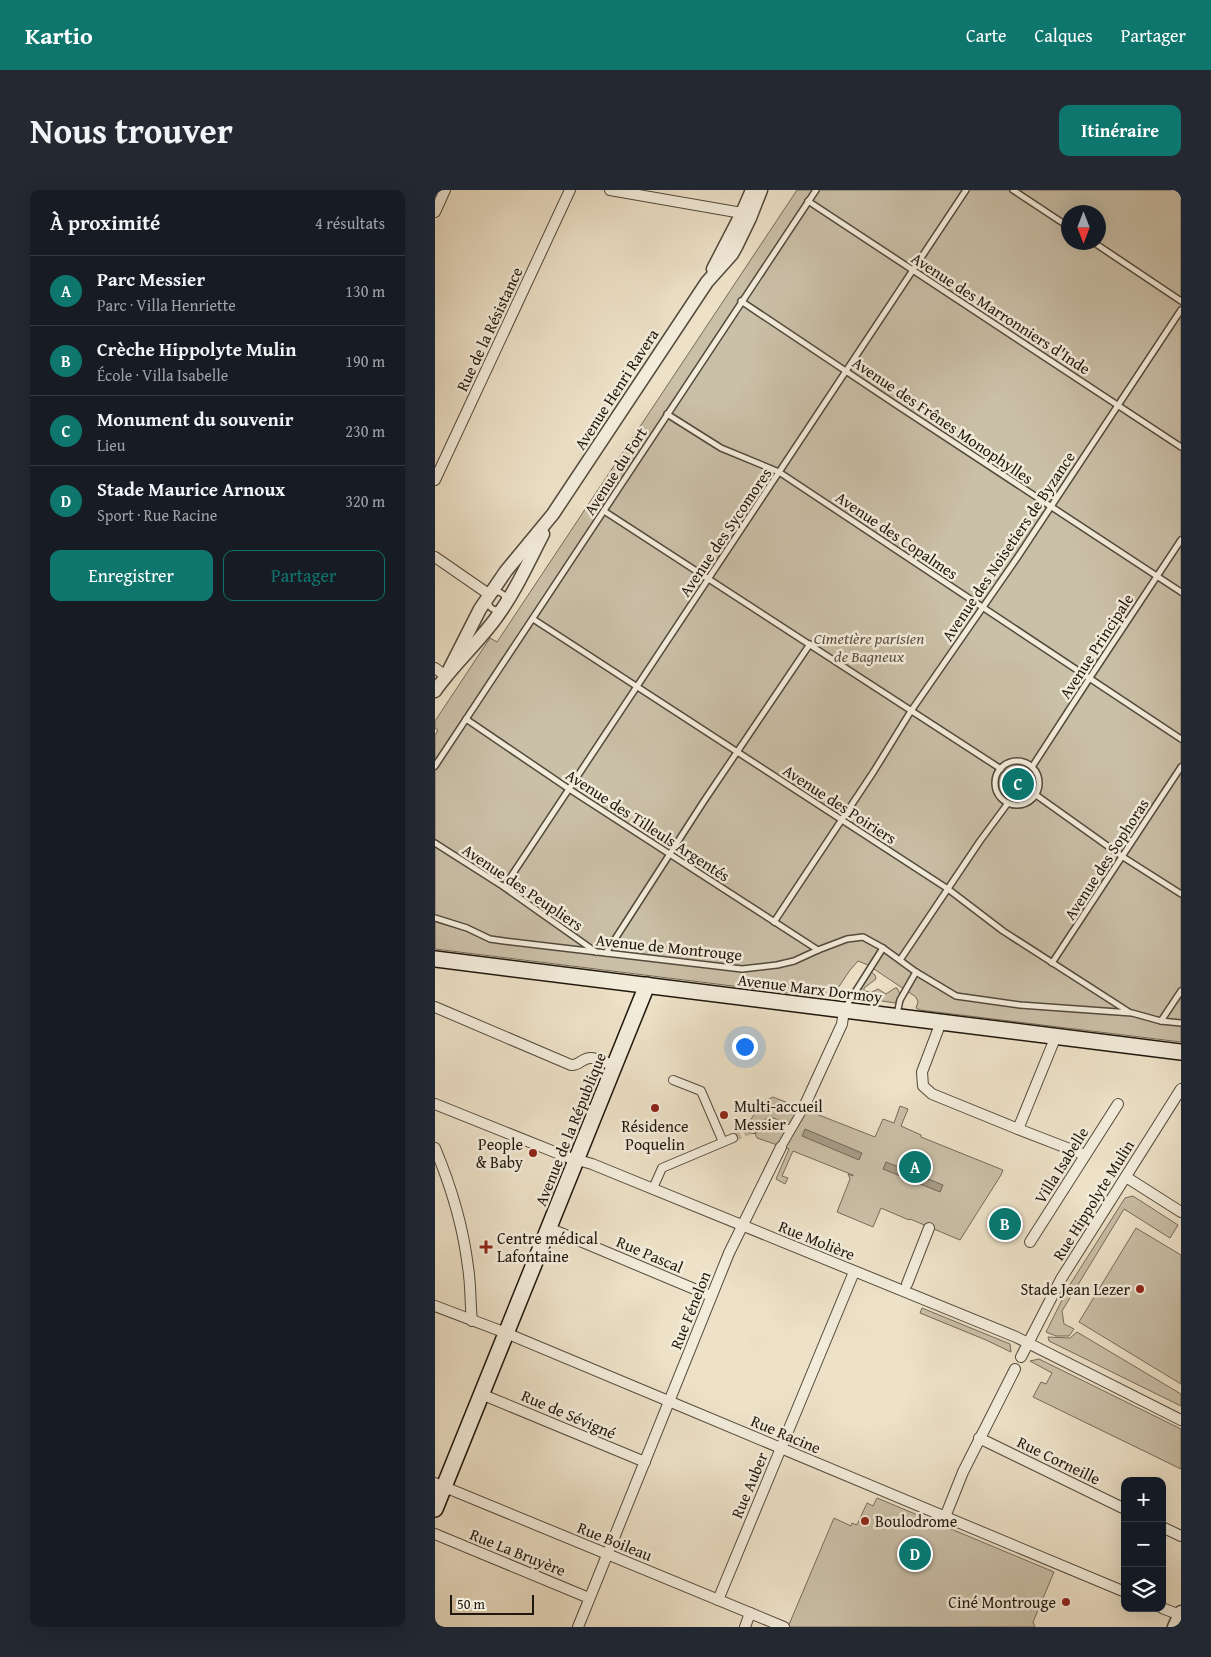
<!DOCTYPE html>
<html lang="fr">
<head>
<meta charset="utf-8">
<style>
	:root { --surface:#171b24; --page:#242831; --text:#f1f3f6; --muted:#9ea1a6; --line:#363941; --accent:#0f766e }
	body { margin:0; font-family:"Gentium Book Plus",serif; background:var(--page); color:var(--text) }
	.controls { position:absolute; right:15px; bottom:15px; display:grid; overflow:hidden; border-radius:10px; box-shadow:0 5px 20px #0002 }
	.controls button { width:45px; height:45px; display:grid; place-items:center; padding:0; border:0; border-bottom:1px solid var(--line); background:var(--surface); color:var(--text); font:25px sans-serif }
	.compass { position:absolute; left:626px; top:15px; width:45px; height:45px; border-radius:50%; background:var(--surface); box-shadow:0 5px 20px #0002; rotate:180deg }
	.scale { position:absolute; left:15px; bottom:12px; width:84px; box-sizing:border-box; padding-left:5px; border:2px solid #20170d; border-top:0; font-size:14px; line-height:18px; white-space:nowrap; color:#20170d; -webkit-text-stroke:4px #f3ecdb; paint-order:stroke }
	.you { position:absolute; left:309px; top:856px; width:18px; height:18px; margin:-12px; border:4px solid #fff; border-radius:50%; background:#1a73e8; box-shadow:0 0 0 8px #1a73e833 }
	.badge { display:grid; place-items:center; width:32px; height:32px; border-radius:50%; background:var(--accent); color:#fff; font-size:16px; font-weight:700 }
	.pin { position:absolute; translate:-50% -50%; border:2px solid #fff; box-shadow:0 1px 5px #0006 }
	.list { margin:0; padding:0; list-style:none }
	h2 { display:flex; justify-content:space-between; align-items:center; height:65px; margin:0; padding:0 20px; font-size:21px }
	h2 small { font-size:16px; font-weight:400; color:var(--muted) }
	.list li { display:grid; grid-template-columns:32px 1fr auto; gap:15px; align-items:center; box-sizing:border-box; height:70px; padding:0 20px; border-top:1px solid var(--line) }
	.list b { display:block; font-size:19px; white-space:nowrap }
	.list p { margin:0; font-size:16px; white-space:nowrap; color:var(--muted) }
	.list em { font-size:16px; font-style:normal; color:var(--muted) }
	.actions { display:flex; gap:10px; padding:15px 20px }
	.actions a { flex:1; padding:11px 0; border:1px solid var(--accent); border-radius:10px; text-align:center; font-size:18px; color:var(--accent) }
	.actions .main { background:var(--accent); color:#fff }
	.icon { flex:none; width:28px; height:28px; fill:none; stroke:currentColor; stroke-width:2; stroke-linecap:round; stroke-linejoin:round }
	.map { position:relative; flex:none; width:746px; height:1437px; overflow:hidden; border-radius:10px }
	header { display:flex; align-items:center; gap:30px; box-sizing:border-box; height:70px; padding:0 25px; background:var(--accent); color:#fff }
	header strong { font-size:24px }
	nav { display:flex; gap:28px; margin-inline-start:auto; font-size:18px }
	.intro { display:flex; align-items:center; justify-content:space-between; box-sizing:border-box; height:120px; padding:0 30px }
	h1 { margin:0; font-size:35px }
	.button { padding:12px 22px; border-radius:10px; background:var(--accent); color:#fff; font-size:18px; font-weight:700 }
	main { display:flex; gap:30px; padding:0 30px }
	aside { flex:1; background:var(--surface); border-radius:10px; box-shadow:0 5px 20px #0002 }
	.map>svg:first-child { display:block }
	.green { fill:#cabfa7; stroke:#756b5a; fill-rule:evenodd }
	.water { fill:#a79c88; stroke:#716757 }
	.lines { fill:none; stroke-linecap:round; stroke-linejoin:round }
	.pedestrian-tunnel { stroke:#c4b9a2; stroke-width:8; stroke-dasharray:8 4; stroke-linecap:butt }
	.service-casing { stroke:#534a3c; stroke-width:8 }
	.pedestrian-casing { stroke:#534a3c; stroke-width:10 }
	.minor-casing { stroke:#534a3c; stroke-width:12 }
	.tertiary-casing { stroke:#534a3c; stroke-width:15 }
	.secondary-casing { stroke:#20170d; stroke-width:18 }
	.service { stroke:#f3ecdb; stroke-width:5 }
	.pedestrian { stroke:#f3ecdb; stroke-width:8 }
	.minor { stroke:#f3ecdb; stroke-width:10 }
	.tertiary { stroke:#f3ecdb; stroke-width:12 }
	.secondary { stroke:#f3ecdb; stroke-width:15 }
	.poi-dot { fill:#8f2418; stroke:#f3ecdb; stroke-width:2 }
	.labels { text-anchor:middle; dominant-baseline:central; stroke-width:5; stroke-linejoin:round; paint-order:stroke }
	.street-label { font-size:16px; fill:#20170d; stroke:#f3ecdb }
	.park-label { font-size:16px; font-style:italic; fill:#5c5243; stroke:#f3ecdb }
	.poi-label { font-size:16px; fill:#20170d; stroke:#f3ecdb; text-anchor:start }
</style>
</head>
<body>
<header>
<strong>Kartio</strong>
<nav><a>Carte</a><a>Calques</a><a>Partager</a></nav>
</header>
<div class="intro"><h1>Nous trouver</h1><a class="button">Itinéraire</a></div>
<main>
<aside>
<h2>À proximité<small>4 résultats</small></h2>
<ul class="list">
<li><span class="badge">A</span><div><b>Parc Messier</b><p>Parc · Villa Henriette</p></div><em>130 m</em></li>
<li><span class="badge">B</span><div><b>Crèche Hippolyte Mulin</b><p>École · Villa Isabelle</p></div><em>190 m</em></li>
<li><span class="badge">C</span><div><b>Monument du souvenir</b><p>Lieu</p></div><em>230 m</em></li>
<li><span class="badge">D</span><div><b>Stade Maurice Arnoux</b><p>Sport · Rue Racine</p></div><em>320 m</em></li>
</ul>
<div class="actions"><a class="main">Enregistrer</a><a>Partager</a></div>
</aside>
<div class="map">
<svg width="746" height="1437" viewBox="0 0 746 1437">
	<rect width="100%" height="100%" fill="#ede1c7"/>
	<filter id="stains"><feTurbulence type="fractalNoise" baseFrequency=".004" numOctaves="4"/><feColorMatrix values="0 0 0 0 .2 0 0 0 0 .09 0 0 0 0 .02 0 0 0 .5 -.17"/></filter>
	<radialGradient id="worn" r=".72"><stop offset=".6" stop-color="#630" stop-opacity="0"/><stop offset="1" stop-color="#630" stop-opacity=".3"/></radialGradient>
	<g class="green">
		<path d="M362,0h384v852l-261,-32 -4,-2 2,-6 -2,-5 -48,-32 -10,-4 -8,9 -18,27 -3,1 -394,-49v-214l3,-5 -3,-2v-7l55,-83 7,4zM634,22h30v30h-30z"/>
		<polygon points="436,782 440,785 441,789 429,798 429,801 437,802 443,799 451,804 460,798 462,798 465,804 460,813 421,807 421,804"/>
		<polygon points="338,907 440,947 448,929 459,933 465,916 473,919 466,936 486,945 486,947 568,980 566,985 525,1050 475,1029 474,1030 446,1018 438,1037 402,1022 415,989 413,984 418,986 418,985 358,961 347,986 353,988 350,994 341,989 354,959 322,948 315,931 320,923 322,914"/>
		<polygon points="698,1006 743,1035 735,1048 689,1019 627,1121 629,1134 639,1139 634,1146 621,1146 611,1142 634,1096 690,1008"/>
		<polygon points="701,1038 746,1065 746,1194 644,1132"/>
		<polygon points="487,1118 575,1154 576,1162 551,1150 485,1123"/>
		<polygon points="642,1142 746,1204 746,1216 614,1151 613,1147 635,1148"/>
		<polygon points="604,1169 746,1239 746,1279 598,1207 606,1192 611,1194 617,1183 595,1171"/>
		<polygon points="442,1308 619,1382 598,1432 600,1437 353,1437 399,1328 416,1336 417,1333 422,1335 432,1313 438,1316"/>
	</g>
	<g class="water">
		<polygon points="370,939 427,963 424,970 367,946"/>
		<polygon points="451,972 508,995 505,1002 448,979"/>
	</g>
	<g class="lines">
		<polyline class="pedestrian-tunnel" points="298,948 318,939"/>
		<g class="service-casing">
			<g id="service">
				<polyline points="578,0 634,37"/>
				<polyline points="373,11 746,257"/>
				<polyline points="658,52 746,111"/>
				<polyline points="306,111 460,214 746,402"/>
				<polyline points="232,224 286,258 344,282 746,549"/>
				<polyline points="169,321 566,579"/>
				<circle cx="62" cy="411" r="9"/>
				<polyline points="98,429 513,699 568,741 694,822"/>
				<polyline points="31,529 134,599 383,760"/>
				<circle cx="582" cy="593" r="22"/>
				<polyline points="0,576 381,0"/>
				<polyline points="597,577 654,489 746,350"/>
				<polyline points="601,605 688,667 746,704"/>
				<polyline points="0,653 69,697 161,762"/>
				<polyline points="69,697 531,0"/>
				<polyline points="0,728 32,738 55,749 69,751 307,779 342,775 359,771 383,760 412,749 428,747 448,758 481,782 521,806 585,815 697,823 726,831 746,833"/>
				<polyline points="339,732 439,581 476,521 582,368 746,120"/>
				<polyline points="171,763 269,611 375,454"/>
				<polyline points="465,770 545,651 573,613"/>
				<polyline points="617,773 746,577"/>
				<polyline points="410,818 448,758"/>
				<polyline points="462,824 465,810 481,782"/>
				<polyline points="726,831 746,801"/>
			</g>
		</g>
		<g class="pedestrian-casing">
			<g id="pedestrian">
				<polyline points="238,890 266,901 288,952"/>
				<polyline points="318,939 336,932 355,940"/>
				<polyline points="346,957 368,919"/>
				<polyline points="219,996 227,978 298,948"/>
			</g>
		</g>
		<g class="minor-casing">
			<g id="minor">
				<polyline points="175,0 307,23"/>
				<polyline points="0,22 10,0"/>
				<polyline points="0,290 135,0"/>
				<polyline points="0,367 55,405"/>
				<polyline points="0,478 11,486"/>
				<path d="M0,817l136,58c8,1 11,-7 19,-7 7,-1 17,5 24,8"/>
				<polyline points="506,832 487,882 488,896 497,904 583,939 621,846"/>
				<polyline points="0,914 132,967 157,974 581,1147 746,1230"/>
				<polyline points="368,919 407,834 409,820"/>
				<polyline points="583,939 650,965"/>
				<path d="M0,958c16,38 28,78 33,119 3,18 2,36 4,54"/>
				<polyline points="691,987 746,1022"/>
				<polyline points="114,1038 276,1106"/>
				<polyline points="595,1052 683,914"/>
				<polyline points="472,1094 494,1038"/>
				<polyline points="0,1116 71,1143 243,1215 690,1402"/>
				<polyline points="586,1167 626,1089 746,899"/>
				<polyline points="46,1204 210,1272"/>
				<polyline points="544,1248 690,1319"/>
				<polyline points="0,1293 349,1437"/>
				<polyline points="510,1327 528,1282 580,1179"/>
				<polyline points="727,1337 746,1346"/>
				<polyline points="0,1344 154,1408"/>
				<polyline points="283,1410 419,1082"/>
				<polyline points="727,1418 745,1425"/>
				<polyline points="143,1437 294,1063 346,957"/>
				<polyline points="310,1437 315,1423"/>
			</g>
		</g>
		<g class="tertiary-casing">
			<g id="tertiary">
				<polyline points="278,79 307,23 317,0"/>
				<polyline points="11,486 45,419 71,381 118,324 272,92 297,64 302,55 315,28 326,0"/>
				<path d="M0,501c18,-26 42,-47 61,-73 19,-26 32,-55 47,-84"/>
				<polyline points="739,1437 746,1422"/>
			</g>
		</g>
		<g class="secondary-casing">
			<g id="secondary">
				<polyline points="0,769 746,862"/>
				<polyline points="0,1319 212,795"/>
			</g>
		</g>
		<use href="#service" class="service"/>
		<use href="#pedestrian" class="pedestrian"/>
		<use href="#minor" class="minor"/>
		<use href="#tertiary" class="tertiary"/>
		<use href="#secondary" class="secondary"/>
	</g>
	<g class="poi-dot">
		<circle cx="220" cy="918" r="5"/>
		<circle cx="289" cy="925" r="5"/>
		<circle cx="98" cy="963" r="5"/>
		<path d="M48.5 1049.5h5v5h5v5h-5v5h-5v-5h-5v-5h5z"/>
		<circle cx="705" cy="1099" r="5"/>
		<circle cx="430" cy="1331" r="5"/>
		<circle cx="631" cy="1412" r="5"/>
	</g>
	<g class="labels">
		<g class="street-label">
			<text transform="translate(566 123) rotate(33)">Avenue des Marronniers d'Inde</text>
			<text transform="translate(54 139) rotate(-65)">Rue de la Résistance</text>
			<text transform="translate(181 199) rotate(-57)">Avenue Henri Ravera</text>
			<text transform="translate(508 230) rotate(34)">Avenue des Frênes Monophylles</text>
			<text transform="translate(180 281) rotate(-57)">Avenue du Fort</text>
			<text transform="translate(290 342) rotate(-56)">Avenue des Sycomores</text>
			<text transform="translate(462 345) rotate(34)">Avenue des Copalmes</text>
			<text transform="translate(573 356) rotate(-56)">Avenue des Noisetiers de Byzance</text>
			<text transform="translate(661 456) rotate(-57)">Avenue Principale</text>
			<text transform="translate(405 614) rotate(33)">Avenue des Poiriers</text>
			<text transform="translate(213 635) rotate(33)">Avenue des Tilleuls Argentés</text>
			<text transform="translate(671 669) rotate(-57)">Avenue des Sophoras</text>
			<text transform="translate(88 697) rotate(34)">Avenue des Peupliers</text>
			<text transform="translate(234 757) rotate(6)">Avenue de Montrouge</text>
			<text transform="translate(375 798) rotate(7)">Avenue Marx Dormoy</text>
			<text transform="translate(135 939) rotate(-68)">Avenue de la République</text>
			<text transform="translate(626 975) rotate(-58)">Villa Isabelle</text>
			<text transform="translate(658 1010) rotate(-58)">Rue Hippolyte Mulin</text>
			<text transform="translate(382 1050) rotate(22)">Rue Molière</text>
			<text transform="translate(215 1064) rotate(23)">Rue Pascal</text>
			<text transform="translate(255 1120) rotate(-68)">Rue Fénelon</text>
			<text transform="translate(134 1224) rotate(23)">Rue de Sévigné</text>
			<text transform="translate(351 1244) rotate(23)">Rue Racine</text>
			<text transform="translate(624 1270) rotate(26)">Rue Corneille</text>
			<text transform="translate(314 1295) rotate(-67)">Rue Auber</text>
			<text transform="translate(180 1351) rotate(22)">Rue Boileau</text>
			<text transform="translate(83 1362) rotate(22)">Rue La Bruyère</text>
		</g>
		<g class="park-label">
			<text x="434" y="448">Cimetière parisien<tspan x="434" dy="18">de Bagneux</tspan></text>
		</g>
		<g class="poi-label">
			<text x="299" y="916">Multi-accueil<tspan x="299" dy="18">Messier</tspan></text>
			<text x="220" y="936" text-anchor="middle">Résidence<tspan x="220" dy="18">Poquelin</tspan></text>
			<text x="88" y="954" text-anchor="end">People<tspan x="88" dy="18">&amp; Baby</tspan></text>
			<text x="62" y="1048">Centre médical<tspan x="62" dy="18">Lafontaine</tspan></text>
			<text x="695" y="1099" text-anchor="end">Stade Jean Lezer</text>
			<text x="440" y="1331">Boulodrome</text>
			<text x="621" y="1412" text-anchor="end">Ciné Montrouge</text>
		</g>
	</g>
	<rect width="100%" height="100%" filter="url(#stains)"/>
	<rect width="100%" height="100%" fill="url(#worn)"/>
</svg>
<div class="controls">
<button>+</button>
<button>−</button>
<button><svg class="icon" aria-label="layers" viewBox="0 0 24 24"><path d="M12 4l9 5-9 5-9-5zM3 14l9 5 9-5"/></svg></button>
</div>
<svg class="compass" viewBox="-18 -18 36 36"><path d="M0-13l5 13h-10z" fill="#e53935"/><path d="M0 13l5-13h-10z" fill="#9ea1a6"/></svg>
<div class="scale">50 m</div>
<div class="you"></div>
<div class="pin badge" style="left:480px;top:977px">A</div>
<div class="pin badge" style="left:570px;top:1034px">B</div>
<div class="pin badge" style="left:583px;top:594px">C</div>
<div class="pin badge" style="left:480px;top:1364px">D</div>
</div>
</main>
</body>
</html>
